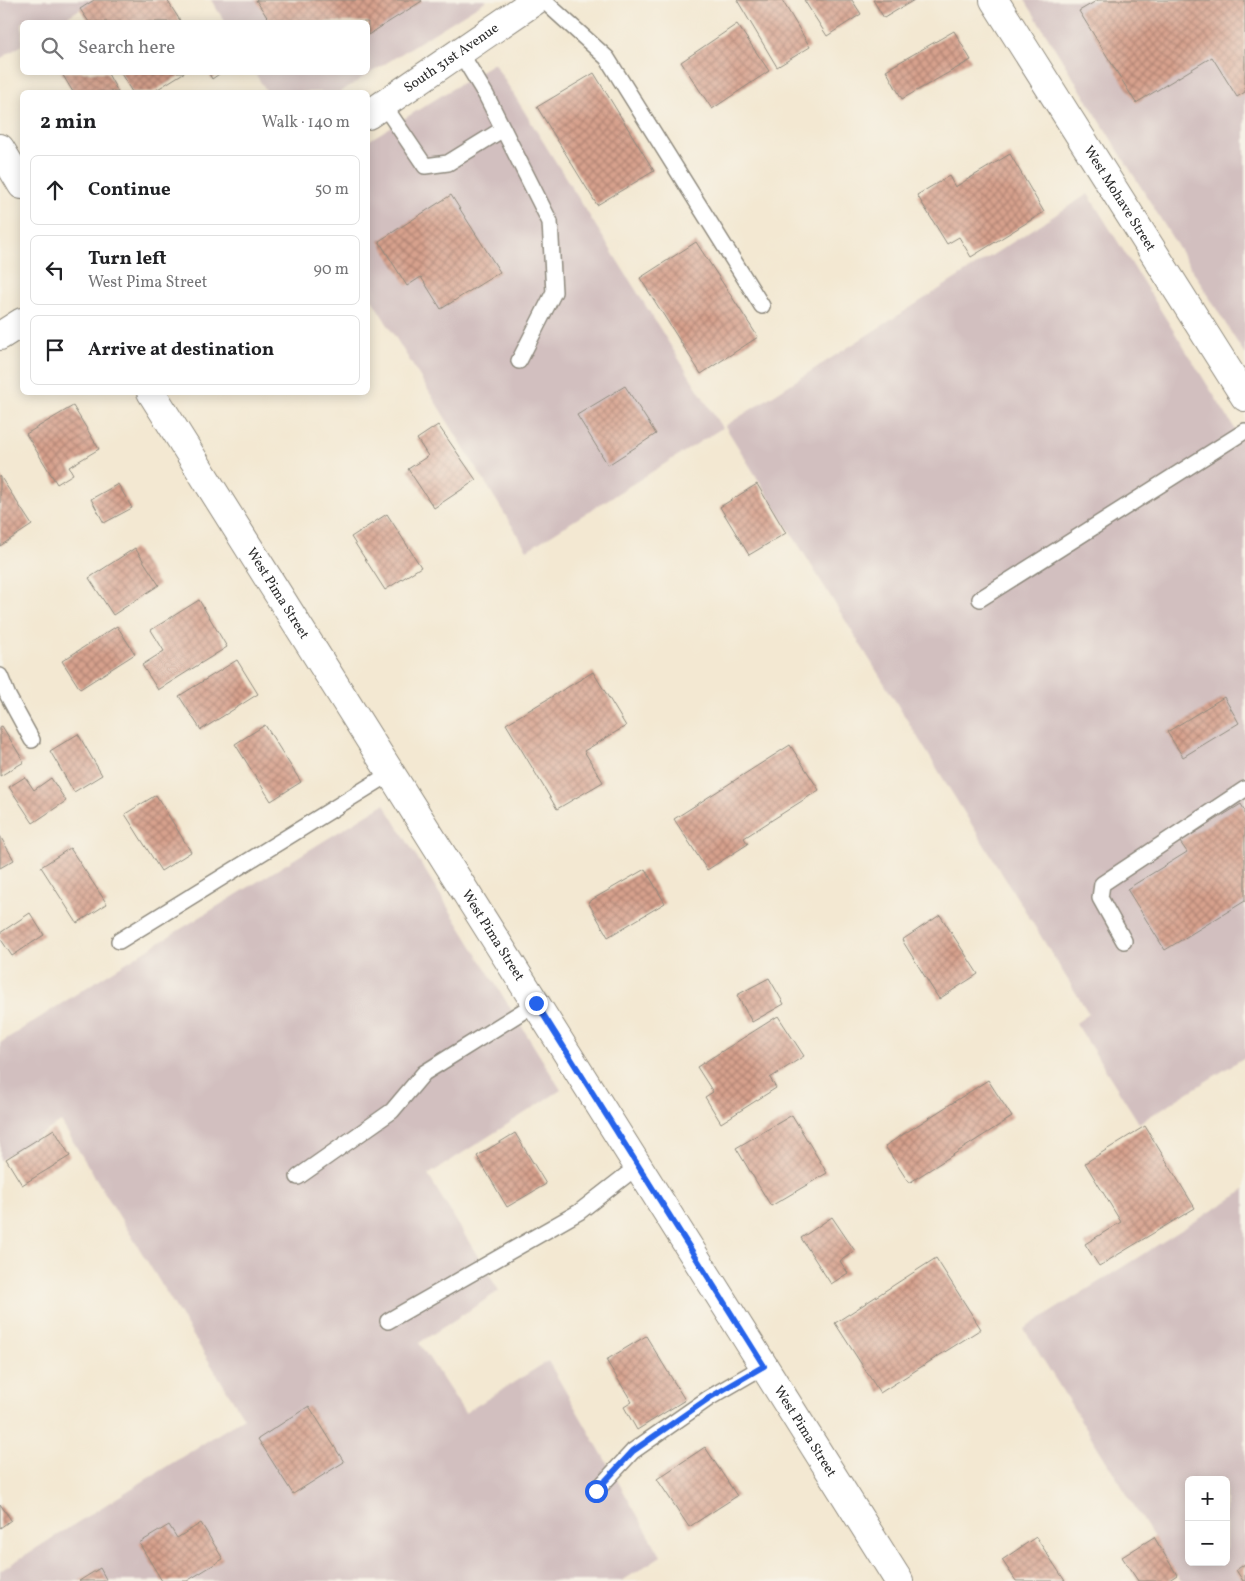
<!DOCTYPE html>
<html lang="en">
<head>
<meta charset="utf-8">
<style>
	:root { --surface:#fff; --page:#f6f6f6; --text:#202124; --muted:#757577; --line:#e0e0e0 }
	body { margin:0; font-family:Vollkorn,serif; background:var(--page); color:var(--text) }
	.controls { position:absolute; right:15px; bottom:15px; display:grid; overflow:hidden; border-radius:8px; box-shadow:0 2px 12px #0003 }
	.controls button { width:45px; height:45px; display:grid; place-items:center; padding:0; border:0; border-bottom:1px solid var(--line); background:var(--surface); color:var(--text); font:25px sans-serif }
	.stop { position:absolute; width:15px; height:15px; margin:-11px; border:4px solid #2563eb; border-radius:50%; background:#fff }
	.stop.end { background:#2563eb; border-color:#fff; box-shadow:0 1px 5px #0008 }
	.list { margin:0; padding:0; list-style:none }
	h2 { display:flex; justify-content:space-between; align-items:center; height:65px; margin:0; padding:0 20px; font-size:21px }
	h2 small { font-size:16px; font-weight:400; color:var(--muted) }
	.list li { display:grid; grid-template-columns:32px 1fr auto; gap:15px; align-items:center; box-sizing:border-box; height:70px; margin:0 10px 10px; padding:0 10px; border:1px solid var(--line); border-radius:8px }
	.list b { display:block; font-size:19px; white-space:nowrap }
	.list p { margin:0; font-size:16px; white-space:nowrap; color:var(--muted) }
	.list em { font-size:16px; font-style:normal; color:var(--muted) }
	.icon { flex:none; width:28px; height:28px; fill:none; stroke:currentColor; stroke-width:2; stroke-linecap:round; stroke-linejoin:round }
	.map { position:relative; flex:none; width:1245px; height:1581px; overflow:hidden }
	.search { position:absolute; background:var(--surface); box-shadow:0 2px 12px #0003; left:20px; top:20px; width:350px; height:55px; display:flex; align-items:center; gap:12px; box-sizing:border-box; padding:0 18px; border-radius:8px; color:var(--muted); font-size:19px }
	.panel { position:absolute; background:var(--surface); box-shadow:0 2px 12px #0003; left:20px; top:90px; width:350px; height:305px; border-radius:8px }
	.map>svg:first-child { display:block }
	.industrial { fill:#d2bfbf; fill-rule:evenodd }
	.building { fill:url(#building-cross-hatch) }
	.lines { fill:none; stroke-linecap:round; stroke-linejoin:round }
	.service-casing { stroke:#8f8a7e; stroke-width:18 }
	.minor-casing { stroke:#8f8a7e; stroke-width:30 }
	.tertiary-casing { stroke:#8f8a7e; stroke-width:30 }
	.service { stroke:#fff; stroke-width:15 }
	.minor { stroke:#fff; stroke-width:28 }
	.tertiary { stroke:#fff; stroke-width:28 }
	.route { stroke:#2563eb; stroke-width:6 }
	.labels { text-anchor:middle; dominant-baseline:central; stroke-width:4; stroke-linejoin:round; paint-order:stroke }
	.street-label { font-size:14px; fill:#2b2b2b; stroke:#f7f3e8 }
</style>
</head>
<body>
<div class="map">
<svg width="1245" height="1581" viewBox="0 0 1245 1581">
	<defs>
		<pattern id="building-cross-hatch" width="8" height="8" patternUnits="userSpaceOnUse" patternTransform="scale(1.25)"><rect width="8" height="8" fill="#d7a18d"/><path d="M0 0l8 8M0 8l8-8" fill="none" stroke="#af8373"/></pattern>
	</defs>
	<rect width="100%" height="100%" fill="#f7f3e8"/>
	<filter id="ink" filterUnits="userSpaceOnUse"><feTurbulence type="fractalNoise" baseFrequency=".02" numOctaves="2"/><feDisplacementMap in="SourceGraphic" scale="10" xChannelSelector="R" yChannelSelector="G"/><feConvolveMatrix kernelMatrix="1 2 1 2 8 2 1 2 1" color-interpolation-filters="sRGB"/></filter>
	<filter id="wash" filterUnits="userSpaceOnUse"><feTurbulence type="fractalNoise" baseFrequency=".0096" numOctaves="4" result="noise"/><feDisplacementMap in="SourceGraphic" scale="20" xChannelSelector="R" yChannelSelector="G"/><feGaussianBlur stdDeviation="1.12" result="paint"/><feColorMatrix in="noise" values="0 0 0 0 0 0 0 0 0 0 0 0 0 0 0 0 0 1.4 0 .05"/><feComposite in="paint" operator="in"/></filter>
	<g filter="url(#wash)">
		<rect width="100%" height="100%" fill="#f3e8d2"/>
		<g class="industrial">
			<polygon points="0,0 95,0 59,22 22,22 22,45 0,59"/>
			<polygon points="211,0 487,0 340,92 267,92 255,73 368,72 368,22 225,22"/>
			<polygon points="1025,0 1245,0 1245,355"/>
			<polygon points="494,63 722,428 527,550 368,293 368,141"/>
			<polygon points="1088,194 1245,445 1245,1057 1139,1123 1076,1023 1089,1014 725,426"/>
			<polygon points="384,804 561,1090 428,1175 499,1291 419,1343 465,1413 548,1361 661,1556 622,1581 0,1581 0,1571 244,1418 61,1122 0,1160 0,1043 106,975"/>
			<path d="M1245,1190v391h-64l-157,-252zM1189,1480h37v82h-37z"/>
		</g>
		<g id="blocks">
			<g class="building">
				<polygon points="94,0 167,0 181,22 89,22 80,9"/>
				<polygon points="256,0 421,0 422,1 368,35 368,22 270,22"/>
				<polygon points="737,0 782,0 810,47 777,67"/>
				<polygon points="804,0 852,0 861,14 827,36"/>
				<polygon points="873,0 914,0 884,18"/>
				<polygon points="1098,0 1245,0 1245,92 1237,97 1212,57 1136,103 1079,11"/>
				<polygon points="737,24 769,71 712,109 681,62"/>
				<polygon points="954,31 971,60 902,99 886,70"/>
				<polygon points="61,72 107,72 118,92 73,92"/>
				<polygon points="120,72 185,72 153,92 132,92"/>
				<polygon points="208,72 222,72 212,79"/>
				<polygon points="594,73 654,171 597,205 537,107"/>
				<polygon points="1010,154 1044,212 971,257 959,237 947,244 917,195 949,176 955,187"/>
				<polygon points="451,195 500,272 441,309 421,277 407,286 379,241"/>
				<polygon points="696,242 758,337 701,374 640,278"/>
				<polygon points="625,386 656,434 608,465 577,415"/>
				<polygon points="73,406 99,449 69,467 73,474 57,484 26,434"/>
				<polygon points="438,425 476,480 434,508 408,469 428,456 417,439"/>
				<polygon points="0,476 32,525 0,546"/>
				<polygon points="118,484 132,508 104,523 91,499"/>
				<polygon points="757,484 786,533 749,555 720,507"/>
				<polygon points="387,514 421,567 385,590 351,537"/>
				<polygon points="135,548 159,585 113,615 89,578"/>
				<polygon points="199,600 227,647 158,690 142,665 164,651 151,630"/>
				<polygon points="117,626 135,654 80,689 62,661"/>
				<polygon points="237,660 258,694 201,730 179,696"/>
				<polygon points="593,672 626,726 584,751 603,782 557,809 506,724"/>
				<polygon points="1224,697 1239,723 1183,757 1167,732"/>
				<polygon points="265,725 301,782 271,801 235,744"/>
				<polygon points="2,726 24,762 0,776 0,727"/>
				<polygon points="78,734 102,775 74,792 50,751"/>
				<polygon points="790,745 819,790 744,838 748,844 707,870 674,819"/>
				<polygon points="25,777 34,790 51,778 66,801 33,823 9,787"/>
				<polygon points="156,795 191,852 161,871 125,814"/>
				<polygon points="1241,804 1245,811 1245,901 1165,950 1127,889 1187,852 1180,842"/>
				<polygon points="0,836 14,860 0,868"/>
				<polygon points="70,848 107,904 77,923 41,867"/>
				<polygon points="645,869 665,903 608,937 588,902"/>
				<polygon points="30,913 44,935 12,956 0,938 0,933"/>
				<polygon points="940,915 978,974 939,999 902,940"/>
				<polygon points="769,978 784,1004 752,1022 737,995"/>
				<polygon points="778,1016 804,1056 770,1078 776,1088 721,1123 705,1097 713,1092 697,1067"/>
				<polygon points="988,1080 1012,1117 909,1183 885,1146"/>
				<polygon points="792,1115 827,1173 771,1206 736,1148"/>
				<polygon points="1145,1126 1195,1208 1099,1266 1085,1244 1121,1222 1085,1163"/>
				<polygon points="54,1129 70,1156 22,1185 6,1159"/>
				<polygon points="515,1133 546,1184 507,1207 477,1156"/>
				<polygon points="832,1217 855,1251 840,1261 848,1273 831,1284 801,1238"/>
				<polygon points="936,1258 981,1329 880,1393 835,1323"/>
				<polygon points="646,1336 685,1400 637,1430 624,1407 632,1402 606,1360"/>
				<polygon points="309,1406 344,1462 293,1494 258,1439"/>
				<polygon points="705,1447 737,1496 689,1527 657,1479"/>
				<polygon points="0,1504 11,1520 0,1528"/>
				<polygon points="201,1523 223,1559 187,1581 162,1581 139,1543 169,1525 177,1538"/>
				<polygon points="1036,1537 1065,1581 1016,1581 1002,1560"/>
				<polygon points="1154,1537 1177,1575 1168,1581 1138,1581 1122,1557"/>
				<polygon points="1245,1564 1245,1581 1243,1581 1236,1570"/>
				<polygon points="100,1568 107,1581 79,1581"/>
			</g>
		</g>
	</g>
	<g filter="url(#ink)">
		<use href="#blocks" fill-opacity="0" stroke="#8f8a7e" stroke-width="1"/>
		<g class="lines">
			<g class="service-casing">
				<g id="service">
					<polyline points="543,0 607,58 762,306"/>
					<polyline points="460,52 486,95 550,222 554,292 519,361"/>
					<polyline points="383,104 425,166 448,163 503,129"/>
					<polyline points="980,599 1245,431"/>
					<polyline points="0,676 8,696 32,740"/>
					<polyline points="119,941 391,773"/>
					<polyline points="1124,941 1100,898 1102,884 1245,789"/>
					<polyline points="298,1177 392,1111 424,1073 536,1003"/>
					<polyline points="388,1321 579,1212 638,1166"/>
					<polyline points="596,1491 633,1451 709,1398 764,1366"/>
				</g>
			</g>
			<g class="minor-casing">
				<g id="minor">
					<path id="s1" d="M994,0l251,397"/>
					<polyline points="0,148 22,185"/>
					<path id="s2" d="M151,392l748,1189"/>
				</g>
			</g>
			<g class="tertiary-casing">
				<g id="tertiary">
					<path id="s3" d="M368,115l168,-115"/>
					<polyline points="0,336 22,322"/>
				</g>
			</g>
			<use href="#service" class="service"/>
			<use href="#minor" class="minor"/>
			<use href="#tertiary" class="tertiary"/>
		</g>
	</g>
	<g class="lines" filter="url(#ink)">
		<polyline class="route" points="536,1003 764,1366 709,1398 633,1451 596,1491"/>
	</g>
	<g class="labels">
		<g class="street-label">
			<text stroke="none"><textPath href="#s3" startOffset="101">South 31st Avenue</textPath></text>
			<text stroke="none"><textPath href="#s1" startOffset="235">West Mohave Street</textPath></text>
			<text stroke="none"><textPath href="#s2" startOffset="238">West Pima Street</textPath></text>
			<text stroke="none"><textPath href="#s2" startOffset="642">West Pima Street</textPath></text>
			<text stroke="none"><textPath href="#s2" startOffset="1228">West Pima Street</textPath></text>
		</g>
	</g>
</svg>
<div class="controls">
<button>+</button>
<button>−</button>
</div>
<div class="stop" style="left:596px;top:1491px"></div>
<div class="stop end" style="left:536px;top:1003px"></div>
<div class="search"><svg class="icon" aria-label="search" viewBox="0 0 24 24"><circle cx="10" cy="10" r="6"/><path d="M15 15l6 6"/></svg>Search here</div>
<section class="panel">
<h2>2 min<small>Walk · 140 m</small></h2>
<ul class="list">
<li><svg class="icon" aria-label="ahead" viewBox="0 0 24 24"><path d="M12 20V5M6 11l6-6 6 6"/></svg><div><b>Continue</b></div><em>50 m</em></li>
<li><svg class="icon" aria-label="left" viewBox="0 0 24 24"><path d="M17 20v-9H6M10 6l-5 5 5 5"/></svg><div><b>Turn left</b><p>West Pima Street</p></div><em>90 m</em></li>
<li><svg class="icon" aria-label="arrive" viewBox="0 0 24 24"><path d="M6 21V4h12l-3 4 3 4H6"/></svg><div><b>Arrive at destination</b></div></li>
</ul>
</section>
</div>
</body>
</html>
